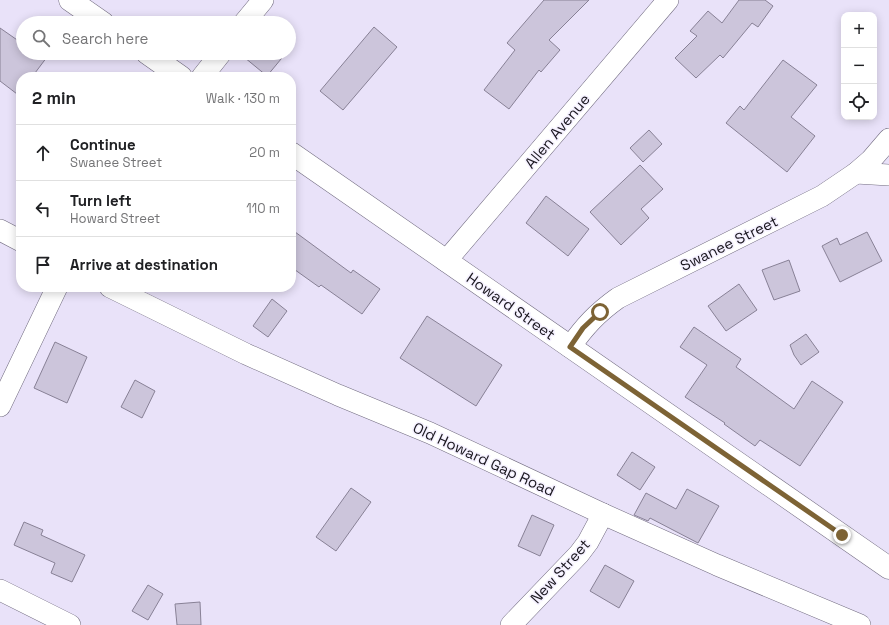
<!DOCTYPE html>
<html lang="en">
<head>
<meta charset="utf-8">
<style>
	:root { --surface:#fff; --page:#f2f2f2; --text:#202124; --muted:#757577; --line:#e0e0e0 }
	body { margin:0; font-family:"Space Grotesk",sans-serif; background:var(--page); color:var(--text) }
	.controls { position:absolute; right:12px; top:12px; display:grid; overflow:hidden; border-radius:8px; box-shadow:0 2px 10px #0003 }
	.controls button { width:36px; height:36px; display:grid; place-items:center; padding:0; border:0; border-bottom:1px solid var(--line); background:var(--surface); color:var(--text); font:20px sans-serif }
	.stop { position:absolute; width:12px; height:12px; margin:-9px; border:3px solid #7d6335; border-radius:50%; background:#fff }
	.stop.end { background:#7d6335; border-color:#fff; box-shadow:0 1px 4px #0008 }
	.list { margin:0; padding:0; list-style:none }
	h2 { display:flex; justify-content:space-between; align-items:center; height:52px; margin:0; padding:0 16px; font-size:17px }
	h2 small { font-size:13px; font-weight:400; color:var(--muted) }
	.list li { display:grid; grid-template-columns:26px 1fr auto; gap:12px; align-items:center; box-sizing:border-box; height:56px; padding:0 16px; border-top:1px solid var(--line) }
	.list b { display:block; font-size:15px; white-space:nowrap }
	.list p { margin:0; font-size:13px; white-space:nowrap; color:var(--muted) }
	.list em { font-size:13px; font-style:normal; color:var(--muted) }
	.icon { flex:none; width:22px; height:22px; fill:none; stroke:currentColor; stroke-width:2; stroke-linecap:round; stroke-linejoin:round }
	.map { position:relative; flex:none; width:889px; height:625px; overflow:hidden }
	.search { position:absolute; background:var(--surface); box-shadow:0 2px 10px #0003; left:16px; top:16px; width:280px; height:44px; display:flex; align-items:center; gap:10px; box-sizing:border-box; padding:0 14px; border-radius:22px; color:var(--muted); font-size:15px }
	.panel { position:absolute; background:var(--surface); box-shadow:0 2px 10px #0003; left:16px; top:72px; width:280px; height:220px; border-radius:16px }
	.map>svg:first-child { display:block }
	.building { fill:#ccc5db; stroke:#888196 }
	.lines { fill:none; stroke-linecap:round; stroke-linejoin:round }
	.street-casing { stroke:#726c80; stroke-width:22 }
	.secondary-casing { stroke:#726c80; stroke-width:23 }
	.street { stroke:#fff; stroke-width:21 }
	.secondary { stroke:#fff; stroke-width:22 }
	.route { stroke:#7d6335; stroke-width:5 }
	.labels { text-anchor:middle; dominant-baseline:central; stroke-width:3; stroke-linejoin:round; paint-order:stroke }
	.street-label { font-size:15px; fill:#19161e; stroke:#f5f1ff }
</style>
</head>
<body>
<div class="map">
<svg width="889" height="625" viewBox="0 0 889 625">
	<rect width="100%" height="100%" fill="#e9e2f9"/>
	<g class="building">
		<polygon points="544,0 589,0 549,40 560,50 541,72 539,70 509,109 484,90 515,50 507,43"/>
		<polygon points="739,0 765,0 773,6 758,27 752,23 723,58 720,55 696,78 675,58 697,36 690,31 708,11 722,23"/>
		<polygon points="374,27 397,47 343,110 320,91"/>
		<polygon points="0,28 23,44 23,53 50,53 32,77 21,77 21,97 0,81"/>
		<polygon points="239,53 286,53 267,76"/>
		<polygon points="783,60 817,85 791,117 815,136 787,172 726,123 740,106 744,110"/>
		<polygon points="649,130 662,144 643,162 630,148"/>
		<polygon points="640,165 663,189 641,209 649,218 621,245 590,212"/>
		<polygon points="546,196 589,229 568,256 526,223"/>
		<polygon points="291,229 351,273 353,270 380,289 362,314 321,285 319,287 291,267"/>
		<polygon points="867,232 882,261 840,282 822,246 837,238 840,245"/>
		<polygon points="789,260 800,291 774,300 762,270"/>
		<polygon points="739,284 757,310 726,331 708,306"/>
		<polygon points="272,299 287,311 268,337 253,326"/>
		<polygon points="427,316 502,365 476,406 400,358"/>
		<polygon points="694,327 741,359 736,367 794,409 812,381 843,402 800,466 760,440 755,446 724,424 725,423 685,397 707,365 680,347"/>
		<polygon points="806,334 819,352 801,365 794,355 790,345"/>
		<polygon points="55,342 87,357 67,403 34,388"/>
		<polygon points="135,380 155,391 142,418 121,407"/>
		<polygon points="632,452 655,467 640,490 617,475"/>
		<polygon points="351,488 371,502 336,551 316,537"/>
		<polygon points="687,489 719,506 698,543 650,518 648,521 634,515 646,493 676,509"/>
		<polygon points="532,515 554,525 540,556 518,546"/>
		<polygon points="24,522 43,530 41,535 85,555 72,582 51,573 55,563 14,545"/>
		<polygon points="605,565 634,581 619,608 590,591"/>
		<polygon points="148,585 163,594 148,620 132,611"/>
		<polygon points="200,602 201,625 177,625 175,604"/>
	</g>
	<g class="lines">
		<g class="street-casing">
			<g id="street">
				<polyline points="244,23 263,0"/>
				<polyline points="202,77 221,53"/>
				<polyline points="856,173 889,175"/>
				<polyline points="0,230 21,241"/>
				<polyline points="446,261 668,0"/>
				<polyline points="110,287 246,354 338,395 430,433 603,514 717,565 860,625"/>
				<path d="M570,347c15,-21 27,-34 48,-49l204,-102 34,-23 15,-13 18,-21"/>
				<polyline points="0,406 57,287"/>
				<polyline points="0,590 70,625"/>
				<polyline points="511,625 579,554 588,542 603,514"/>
			</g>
		</g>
		<g class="secondary-casing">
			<g id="secondary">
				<polyline points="70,0 103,23"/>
				<polyline points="147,53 181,77"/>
				<polyline points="291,153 889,568"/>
			</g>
		</g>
		<use href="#street" class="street"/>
		<use href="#secondary" class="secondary"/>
	</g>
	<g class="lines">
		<polyline class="route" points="600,312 583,328 570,347 842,535"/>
	</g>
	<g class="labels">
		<g class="street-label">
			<text transform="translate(557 131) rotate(-50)">Allen Avenue</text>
			<text transform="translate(729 243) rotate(-26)">Swanee Street</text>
			<text transform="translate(511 306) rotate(35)">Howard Street</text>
			<text transform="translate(484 459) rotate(25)">Old Howard Gap Road</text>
			<text transform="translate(560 571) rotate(-48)">New Street</text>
		</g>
	</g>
</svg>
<div class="controls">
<button>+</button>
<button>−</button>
<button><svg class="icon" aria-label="locate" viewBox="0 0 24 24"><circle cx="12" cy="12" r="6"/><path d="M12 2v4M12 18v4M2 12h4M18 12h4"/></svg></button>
</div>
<div class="stop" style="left:600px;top:312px"></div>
<div class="stop end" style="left:842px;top:535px"></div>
<div class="search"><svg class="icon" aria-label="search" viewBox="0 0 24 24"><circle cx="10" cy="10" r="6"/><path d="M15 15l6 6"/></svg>Search here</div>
<section class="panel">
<h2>2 min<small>Walk · 130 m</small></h2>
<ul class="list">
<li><svg class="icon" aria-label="ahead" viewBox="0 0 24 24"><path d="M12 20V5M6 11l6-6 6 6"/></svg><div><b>Continue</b><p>Swanee Street</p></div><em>20 m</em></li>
<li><svg class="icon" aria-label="left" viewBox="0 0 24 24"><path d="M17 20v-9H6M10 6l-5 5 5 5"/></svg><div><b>Turn left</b><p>Howard Street</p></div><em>110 m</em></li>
<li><svg class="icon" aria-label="arrive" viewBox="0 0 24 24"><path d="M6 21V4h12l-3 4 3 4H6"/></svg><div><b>Arrive at destination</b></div></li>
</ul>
</section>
</div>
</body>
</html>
